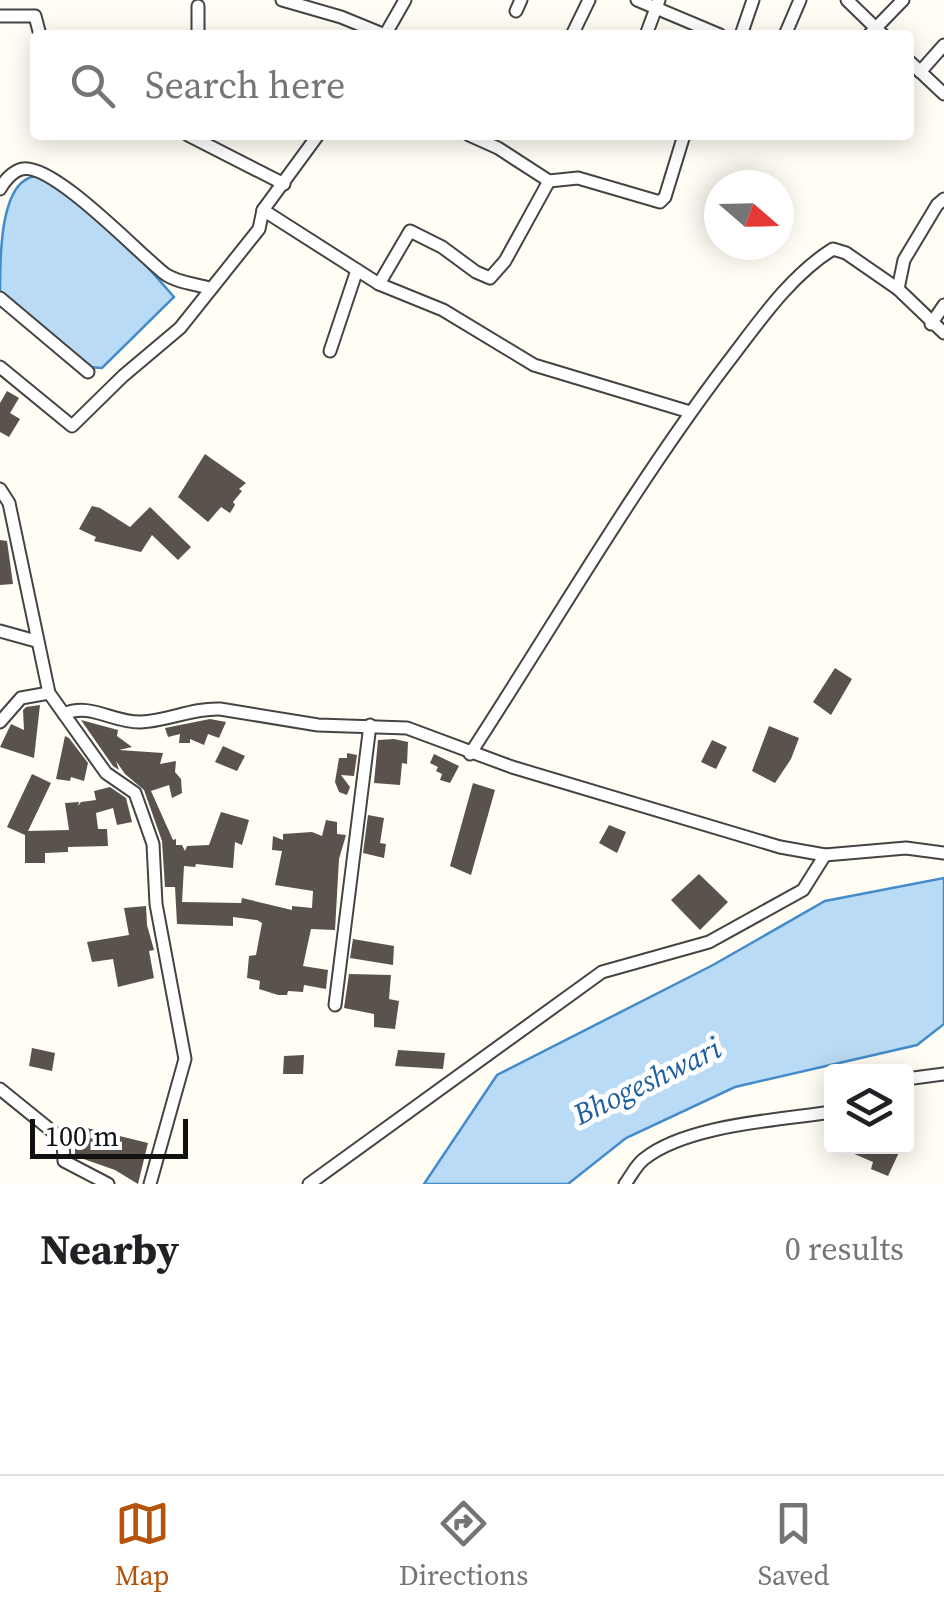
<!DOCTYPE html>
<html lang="en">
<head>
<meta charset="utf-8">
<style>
	:root { --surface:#fff; --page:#f2f2f2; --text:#202124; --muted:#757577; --line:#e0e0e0; --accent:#b45309 }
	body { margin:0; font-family:"Source Serif 4",serif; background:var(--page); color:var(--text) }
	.controls { position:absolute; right:30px; bottom:30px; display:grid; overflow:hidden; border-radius:10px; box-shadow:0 5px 25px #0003 }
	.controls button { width:90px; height:90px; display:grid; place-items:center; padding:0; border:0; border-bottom:2px solid var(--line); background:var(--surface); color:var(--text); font:50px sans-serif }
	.compass { position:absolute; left:704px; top:170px; width:90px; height:90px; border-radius:50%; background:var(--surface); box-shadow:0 5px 25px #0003; rotate:110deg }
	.scale { position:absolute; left:30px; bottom:25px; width:158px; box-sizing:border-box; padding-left:10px; border:5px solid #111; border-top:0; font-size:28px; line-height:35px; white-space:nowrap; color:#111; -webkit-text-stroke:8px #fff; paint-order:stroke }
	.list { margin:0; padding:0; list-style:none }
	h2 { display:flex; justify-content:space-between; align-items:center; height:130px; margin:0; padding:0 40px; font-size:42px }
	h2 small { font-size:32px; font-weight:400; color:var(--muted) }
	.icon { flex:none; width:55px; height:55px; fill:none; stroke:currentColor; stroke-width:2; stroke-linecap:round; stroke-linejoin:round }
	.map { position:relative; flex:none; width:944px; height:1184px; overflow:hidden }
	.search { position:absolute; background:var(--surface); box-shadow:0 5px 25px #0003; left:30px; right:30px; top:30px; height:110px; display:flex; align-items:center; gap:25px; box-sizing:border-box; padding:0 35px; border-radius:10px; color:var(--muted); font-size:38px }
	.sheet { height:290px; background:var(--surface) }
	nav { display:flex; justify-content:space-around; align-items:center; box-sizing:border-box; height:140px; border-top:2px solid var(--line); background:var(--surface); font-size:28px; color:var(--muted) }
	nav a { display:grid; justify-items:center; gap:5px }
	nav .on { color:var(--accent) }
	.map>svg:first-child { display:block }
	.water { fill:#badbf5; stroke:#438bca; stroke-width:2.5 }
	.building { fill:#59524d }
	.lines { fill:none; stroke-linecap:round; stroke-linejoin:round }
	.minor-casing { stroke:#444; stroke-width:15 }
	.minor { stroke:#fff; stroke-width:11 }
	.labels { text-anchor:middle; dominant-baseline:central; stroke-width:10; stroke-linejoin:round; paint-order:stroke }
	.water-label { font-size:30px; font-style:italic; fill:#1c5ea0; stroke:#fff }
</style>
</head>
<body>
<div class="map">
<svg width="944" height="1184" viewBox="0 0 944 1184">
	<rect width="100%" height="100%" fill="#fffdf4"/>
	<g class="water">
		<path d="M37,176c55,27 98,76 137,121l-72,71 -15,-1 -87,-76c0,-36 0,-113 37,-115z"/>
		<polygon points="944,878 944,1024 917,1045 735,1087 626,1138 568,1184 424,1184 497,1075 713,965 825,901"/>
	</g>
	<g class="building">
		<polygon points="7,391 19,398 10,413 20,419 9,437 0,432 0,403"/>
		<polygon points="205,454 246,483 239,489 242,491 233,502 235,505 230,513 221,507 208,522 178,497"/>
		<polygon points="92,506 100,508 130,527 150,507 191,547 178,560 152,535 141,552 94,541 96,537 79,529"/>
		<polygon points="0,540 7,541 13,584 0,585"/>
		<polygon points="835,668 852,679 831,715 813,702"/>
		<polygon points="40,705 34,758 0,747 11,724 24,730 23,710 26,707"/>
		<polygon points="210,719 226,722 219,738 208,734 204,745 190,739 190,743 179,743 180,734 168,737 165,728"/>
		<polygon points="81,720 118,730 117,736 132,747 119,750 163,753 160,764 176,761 175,772 181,779 182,793 172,798 169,785 151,791 173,840 176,839 176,845 182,845 185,851 187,846 209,845 221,812 249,820 242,845 235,842 233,868 196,864 195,867 184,866 182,902 241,903 242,898 292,910 292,906 312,908 313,891 275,885 282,851 272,850 273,836 283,840 283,834 312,832 322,836 326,820 337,822 337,834 346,835 339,859 335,930 311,929 303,966 328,970 326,989 304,985 303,992 288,991 287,995 278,995 259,989 260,981 247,978 249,956 256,955 262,923 257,920 233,917 233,926 177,924 175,887 165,887 162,841 144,790 125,774 116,761 119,770 113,766"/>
		<polygon points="769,726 799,738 791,759 775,783 752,771"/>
		<polygon points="65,736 69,738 88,763 84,781 71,777 70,781 56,779"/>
		<polygon points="394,739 408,742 407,764 402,763 400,785 374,783 378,740"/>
		<polygon points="712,740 727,747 716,769 701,762"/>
		<polygon points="223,746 245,756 237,771 215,762"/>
		<polygon points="347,753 357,755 354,776 341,775 350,787 347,795 339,792 335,782 339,758 347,758"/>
		<polygon points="434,754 459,766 450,783 440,780 442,774 436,771 438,767 430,763"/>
		<polygon points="32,774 51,783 28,831 69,830 65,803 79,802 78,806 81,802 96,800 94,791 110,787 126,798 132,822 117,825 113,808 96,813 98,829 107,829 108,846 68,847 68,852 45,853 45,863 25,863 25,835 7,827"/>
		<polygon points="473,783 495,790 471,875 450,866"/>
		<polygon points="368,815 384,818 380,843 386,844 384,858 363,853"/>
		<polygon points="609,825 626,832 617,853 599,843"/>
		<polygon points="699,874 728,902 700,930 671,900"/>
		<polygon points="146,906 147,925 154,950 149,951 154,978 118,987 113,959 92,962 87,942 129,935 124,908"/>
		<polygon points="353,939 394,946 393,965 350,958"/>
		<polygon points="349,974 391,975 389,999 399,1001 395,1029 374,1027 374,1014 344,1008"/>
		<polygon points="32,1048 55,1053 52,1071 29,1066"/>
		<polygon points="398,1050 445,1053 443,1069 395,1066"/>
		<polygon points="304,1055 303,1074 283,1074 284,1056"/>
		<polygon points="75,1125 148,1143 138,1184 115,1170 75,1156"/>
		<polygon points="854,1146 902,1146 888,1176 871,1169 873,1162 852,1153"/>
	</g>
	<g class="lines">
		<g class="minor-casing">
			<g id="minor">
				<polyline points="282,0 341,17 385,35"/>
				<polyline points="637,0 720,35"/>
				<polyline points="847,0 883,35"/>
				<polyline points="516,11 521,0"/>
				<polyline points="0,16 35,16 40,35"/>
				<polyline points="198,35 198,6"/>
				<polyline points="385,35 405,0"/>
				<polyline points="572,35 589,0"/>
				<polyline points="646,35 659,0"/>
				<polyline points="741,35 753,0"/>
				<polyline points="785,35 800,0"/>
				<polyline points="869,35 903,0"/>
				<polyline points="909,61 944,94"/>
				<polyline points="920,72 944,45"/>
				<polyline points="188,135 284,184"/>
				<polyline points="469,135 498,148 549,181 578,178 660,202 665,197 684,135"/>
				<path d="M0,189c4,-8 13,-18 22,-20 31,-7 117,85 143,105 11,8 30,10 44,14"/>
				<polyline points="944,199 937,205 904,260 898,289 944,333"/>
				<polyline points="263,210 379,284 443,310 534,365 690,412"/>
				<polyline points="379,284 410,231 442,247 476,272 490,278 505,261 549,181"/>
				<polyline points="0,298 88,372"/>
				<polyline points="931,324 944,305"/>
				<polyline points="330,351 357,270"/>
				<polyline points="0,367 72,426 123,376 180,328 259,229 263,210 318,135"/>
				<polyline points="0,489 9,503 49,693 106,773 135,793 153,844 156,904 185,1059 150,1184"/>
				<polyline points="0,631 36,641"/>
				<path d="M64,714c26,-12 49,9 77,8 27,-1 51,-14 79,-13l98,16 89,3 105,39 268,80 45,8 81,-7 38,5"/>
				<polyline points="0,722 21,698 49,693"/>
				<path d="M470,754c84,-129 162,-265 255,-388 31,-40 64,-90 108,-117l13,4 52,36"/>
				<polyline points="335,1005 370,725"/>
				<polyline points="906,1079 944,1074"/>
				<polyline points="0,1089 63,1140 64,1161 108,1184"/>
				<polyline points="309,1184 602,972 709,942 803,890 825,855"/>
				<path d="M625,1184c6,-8 11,-19 19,-25 42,-34 134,-39 188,-47"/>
			</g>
		</g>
		<use href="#minor" class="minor"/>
	</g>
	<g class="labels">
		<g class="water-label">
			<text transform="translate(647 1081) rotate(-26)">Bhogeshwari</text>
		</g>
	</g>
</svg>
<div class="controls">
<button><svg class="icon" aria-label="layers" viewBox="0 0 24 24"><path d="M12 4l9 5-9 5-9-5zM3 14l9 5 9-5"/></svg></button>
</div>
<svg class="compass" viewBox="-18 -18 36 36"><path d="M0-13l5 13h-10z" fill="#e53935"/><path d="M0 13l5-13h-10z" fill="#757577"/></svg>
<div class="scale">100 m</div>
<div class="search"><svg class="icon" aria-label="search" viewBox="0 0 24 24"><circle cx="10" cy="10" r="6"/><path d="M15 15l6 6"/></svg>Search here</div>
</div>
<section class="sheet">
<h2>Nearby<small>0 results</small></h2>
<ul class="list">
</ul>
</section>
<nav>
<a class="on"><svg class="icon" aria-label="map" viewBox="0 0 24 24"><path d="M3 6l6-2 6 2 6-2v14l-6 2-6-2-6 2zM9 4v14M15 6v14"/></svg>Map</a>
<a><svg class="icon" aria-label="directions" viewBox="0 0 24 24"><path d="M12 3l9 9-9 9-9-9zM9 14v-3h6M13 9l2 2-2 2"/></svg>Directions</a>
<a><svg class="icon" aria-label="saved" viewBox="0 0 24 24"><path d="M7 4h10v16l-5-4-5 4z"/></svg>Saved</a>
</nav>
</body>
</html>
